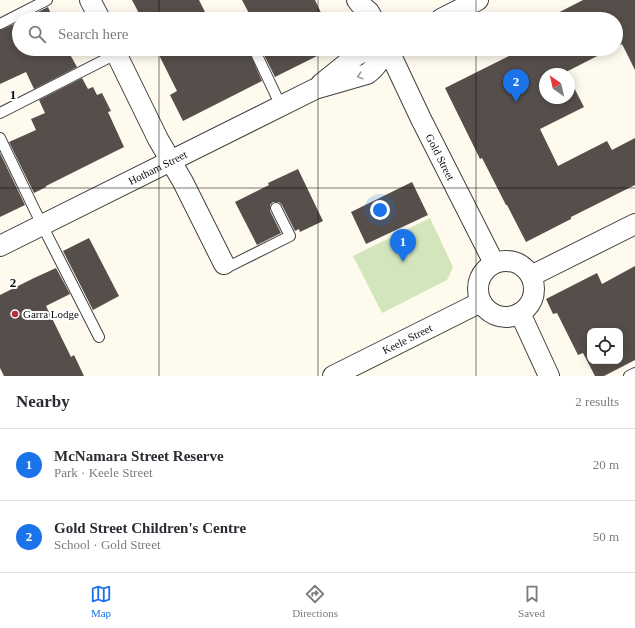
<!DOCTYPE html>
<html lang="en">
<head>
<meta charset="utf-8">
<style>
	:root { --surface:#fff; --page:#f7f7f7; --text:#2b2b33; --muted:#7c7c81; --line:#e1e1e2; --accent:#1a73e8 }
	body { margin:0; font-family:Georgia,serif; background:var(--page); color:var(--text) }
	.controls { position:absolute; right:12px; bottom:12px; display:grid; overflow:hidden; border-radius:8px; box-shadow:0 2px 10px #0003 }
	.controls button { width:36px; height:36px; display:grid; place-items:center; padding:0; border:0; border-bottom:1px solid var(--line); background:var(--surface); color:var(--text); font:20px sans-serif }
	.compass { position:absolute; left:539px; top:68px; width:36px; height:36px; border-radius:50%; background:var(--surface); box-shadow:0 2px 10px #0003; rotate:326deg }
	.you { position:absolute; left:380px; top:210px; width:14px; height:14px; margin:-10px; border:3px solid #fff; border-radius:50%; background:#1a73e8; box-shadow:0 0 0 6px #1a73e833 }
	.badge { display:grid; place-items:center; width:26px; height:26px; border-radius:50%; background:var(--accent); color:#fff; font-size:13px; font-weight:700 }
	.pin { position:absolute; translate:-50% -33px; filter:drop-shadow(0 1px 2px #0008) }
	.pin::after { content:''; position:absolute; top:21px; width:14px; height:12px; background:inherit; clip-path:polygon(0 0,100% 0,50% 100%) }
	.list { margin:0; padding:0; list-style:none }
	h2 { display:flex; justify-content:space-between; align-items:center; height:52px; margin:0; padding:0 16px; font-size:17px }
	h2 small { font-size:13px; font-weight:400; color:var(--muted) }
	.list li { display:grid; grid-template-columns:26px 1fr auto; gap:12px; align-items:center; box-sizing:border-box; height:72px; padding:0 16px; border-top:1px solid var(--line) }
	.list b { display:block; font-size:15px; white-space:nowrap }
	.list p { margin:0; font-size:13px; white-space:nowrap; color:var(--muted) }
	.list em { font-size:13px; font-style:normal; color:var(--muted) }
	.icon { flex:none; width:22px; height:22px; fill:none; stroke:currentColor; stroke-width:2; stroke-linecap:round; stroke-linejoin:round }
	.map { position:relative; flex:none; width:635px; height:376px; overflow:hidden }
	.search { position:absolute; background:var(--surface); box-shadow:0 2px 10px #0003; left:12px; right:12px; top:12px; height:44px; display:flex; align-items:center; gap:10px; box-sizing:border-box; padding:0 14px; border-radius:22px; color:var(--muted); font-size:15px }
	.sheet { height:196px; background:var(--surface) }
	nav { display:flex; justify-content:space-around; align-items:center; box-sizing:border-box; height:56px; border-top:1px solid var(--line); background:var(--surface); font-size:11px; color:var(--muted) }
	nav a { display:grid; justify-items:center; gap:2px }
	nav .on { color:var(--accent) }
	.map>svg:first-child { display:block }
	.green { fill:#d3e5bb }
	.building { fill:#554e4a; fill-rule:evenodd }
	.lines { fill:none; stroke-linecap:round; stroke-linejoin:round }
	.lane-casing { stroke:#404040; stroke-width:12 }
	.street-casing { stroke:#404040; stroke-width:22 }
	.lane { stroke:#fff; stroke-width:10 }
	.street { stroke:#fff; stroke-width:20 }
	.oneway { stroke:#9e9e9e }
	.grid { fill:none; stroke:#0d0d0d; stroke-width:1; stroke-opacity:0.55 }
	.poi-dot { fill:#b1313e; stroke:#fff; stroke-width:1.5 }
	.labels { text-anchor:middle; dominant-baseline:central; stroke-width:4; stroke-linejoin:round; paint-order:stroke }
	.street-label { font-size:11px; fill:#0d0d0d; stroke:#fff }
	.poi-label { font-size:11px; fill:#0d0d0d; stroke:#fff; text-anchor:start }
	.grid-label { font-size:13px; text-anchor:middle; font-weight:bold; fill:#0d0d0d; stroke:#fff; stroke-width:4; stroke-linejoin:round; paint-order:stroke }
</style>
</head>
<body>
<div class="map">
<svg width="635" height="376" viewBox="0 0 635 376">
	<rect width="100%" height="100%" fill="#fefaee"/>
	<polygon class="green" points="430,218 453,267 447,280 382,313 353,256"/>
	<g class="building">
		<polygon points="132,0 199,0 206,14 196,19 142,19"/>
		<polygon points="242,0 315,0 324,19 252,19"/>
		<polygon points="583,0 635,0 635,70 622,44 616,47 616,19 546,19"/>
		<polygon points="48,7 53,19 24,19"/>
		<polygon points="19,22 19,49 67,49 77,67 34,89 26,72 0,84 0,30"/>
		<polygon points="156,49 248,49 262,81 183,121 170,95 177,91"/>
		<polygon points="261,49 331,49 275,77"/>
		<polygon points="523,49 611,49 566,72 567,74 545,74 545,98 569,98 569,78 584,107 540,129 558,166 607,141 612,150 635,138 635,185 571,217 571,219 526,242 507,205 506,205 482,158 480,159 445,88"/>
		<polygon points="82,78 88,89 93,87 97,95 102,93 111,111 108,112 124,147 46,186 46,187 34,193 9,142 36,130 31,119 45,113 39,100"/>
		<polygon points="0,153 25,205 0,217"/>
		<polygon points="298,169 323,221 300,232 299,229 295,231 282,205 279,202 273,202 270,205 270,211 281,233 257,245 235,202 269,185 268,183"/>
		<polygon points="412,182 428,215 366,244 351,212"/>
		<polygon points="89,238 119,296 93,310 63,251"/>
		<path d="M635,266v94l-31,16h-9l-12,-23 -5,2 -21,-42 -4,1 -7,-15 51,-26 5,11zM590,331h30v30h-30z"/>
		<polygon points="56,268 70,294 46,306 71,357 74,355 84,376 4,376 0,368 0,295 34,278"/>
	</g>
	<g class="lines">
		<g class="lane-casing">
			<g id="lane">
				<polyline points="0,24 47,0"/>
				<polyline points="254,49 281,106"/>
				<polyline points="0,113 116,54"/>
				<polyline points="0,138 42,225 99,337"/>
				<polyline points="224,264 226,268 290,236 276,208"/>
				<polyline points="629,376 635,373"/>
			</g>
		</g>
		<g class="street-casing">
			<g id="street">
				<polyline points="90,0 100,19"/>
				<polyline points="357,0 360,4 369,12 373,19"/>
				<polyline points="441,19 478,0"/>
				<polyline points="114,49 158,139 183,182 224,264"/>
				<path id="s1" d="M388,49l33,70 73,144"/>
				<polyline points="321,84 357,55 363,52 373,49"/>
				<path id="s2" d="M0,246l315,-157 52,-15c9,-6 14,-15 19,-25"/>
				<circle cx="506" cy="289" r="28"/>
				<polyline points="531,276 635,224"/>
				<polyline points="520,313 549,376"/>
				<path id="s3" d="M333,376l148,-74"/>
			</g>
		</g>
		<use href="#lane" class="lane"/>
		<use href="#street" class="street"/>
	</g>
	<defs><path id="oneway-chevron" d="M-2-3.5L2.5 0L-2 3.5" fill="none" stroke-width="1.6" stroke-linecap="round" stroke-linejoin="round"/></defs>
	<use class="oneway" href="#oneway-chevron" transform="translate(360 76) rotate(163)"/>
	<path class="grid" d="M159,0v19M318,0v19M476,0v19M159,49v327M318,49v327M476,49v327M0,188h635"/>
	<circle class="poi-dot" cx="15" cy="314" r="4"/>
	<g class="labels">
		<g class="street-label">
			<text stroke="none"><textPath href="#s1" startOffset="120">Gold Street</textPath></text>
			<text stroke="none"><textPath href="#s2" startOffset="176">Hotham Street</textPath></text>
			<text stroke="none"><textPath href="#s3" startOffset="83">Keele Street</textPath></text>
		</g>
		<g class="poi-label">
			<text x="23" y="314">Garra Lodge</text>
		</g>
	</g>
	<g class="grid-label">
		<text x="13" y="99">1</text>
		<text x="13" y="287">2</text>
	</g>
</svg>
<div class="controls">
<button><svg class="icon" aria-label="locate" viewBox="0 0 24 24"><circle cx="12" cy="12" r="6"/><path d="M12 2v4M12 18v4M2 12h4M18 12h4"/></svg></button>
</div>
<svg class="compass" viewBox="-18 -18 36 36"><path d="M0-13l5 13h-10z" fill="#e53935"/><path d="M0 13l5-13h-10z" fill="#7c7c81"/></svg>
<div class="you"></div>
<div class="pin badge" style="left:403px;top:262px">1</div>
<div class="pin badge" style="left:516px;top:102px">2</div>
<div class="search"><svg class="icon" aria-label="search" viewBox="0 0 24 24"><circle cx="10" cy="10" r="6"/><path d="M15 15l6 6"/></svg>Search here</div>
</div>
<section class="sheet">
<h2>Nearby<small>2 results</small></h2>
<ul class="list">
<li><span class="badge">1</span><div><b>McNamara Street Reserve</b><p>Park · Keele Street</p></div><em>20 m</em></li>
<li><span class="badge">2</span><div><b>Gold Street Children's Centre</b><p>School · Gold Street</p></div><em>50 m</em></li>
</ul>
</section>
<nav>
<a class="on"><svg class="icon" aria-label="map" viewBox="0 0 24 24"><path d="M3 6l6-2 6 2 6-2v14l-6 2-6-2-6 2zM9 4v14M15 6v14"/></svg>Map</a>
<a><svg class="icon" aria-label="directions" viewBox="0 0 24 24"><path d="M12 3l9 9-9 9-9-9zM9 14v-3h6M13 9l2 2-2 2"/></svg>Directions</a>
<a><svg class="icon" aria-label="saved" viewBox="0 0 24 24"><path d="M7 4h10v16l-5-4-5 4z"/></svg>Saved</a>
</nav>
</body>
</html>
